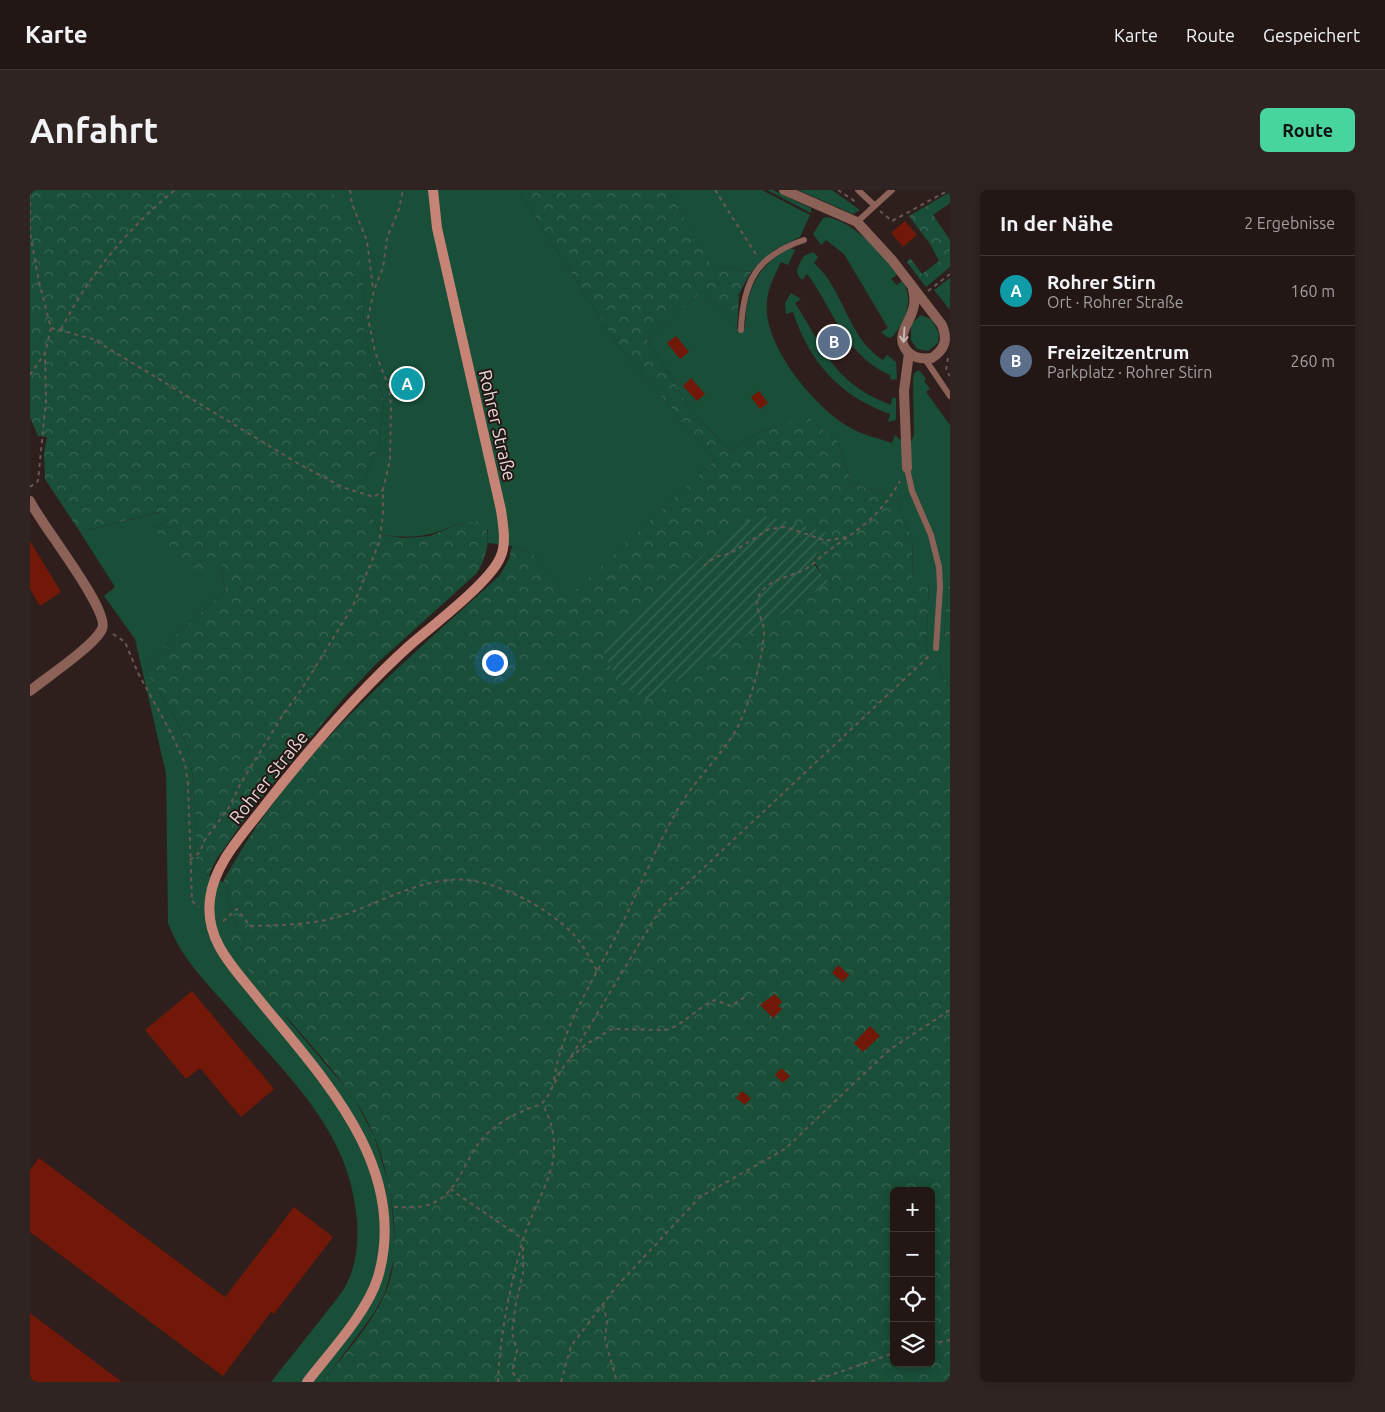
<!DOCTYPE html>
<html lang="de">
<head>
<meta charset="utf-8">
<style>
	:root { --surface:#231715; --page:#2f2422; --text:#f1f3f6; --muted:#a39fa0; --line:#403634; --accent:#48d49d }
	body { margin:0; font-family:Ubuntu,sans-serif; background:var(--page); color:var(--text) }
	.controls { position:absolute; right:15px; bottom:15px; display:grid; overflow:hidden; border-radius:8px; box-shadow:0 2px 12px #0003 }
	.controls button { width:45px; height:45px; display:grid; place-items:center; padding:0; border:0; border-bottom:1px solid var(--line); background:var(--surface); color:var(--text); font:25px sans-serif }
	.you { position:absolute; left:464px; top:472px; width:18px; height:18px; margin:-12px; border:4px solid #fff; border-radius:50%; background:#1a73e8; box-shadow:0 0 0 8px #1a73e833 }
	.badge { display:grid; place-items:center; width:32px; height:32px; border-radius:50%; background:var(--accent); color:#fff; font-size:16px; font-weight:700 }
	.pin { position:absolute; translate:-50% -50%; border:2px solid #fff; box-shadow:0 1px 5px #0006 }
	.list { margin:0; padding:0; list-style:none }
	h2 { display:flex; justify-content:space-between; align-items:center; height:65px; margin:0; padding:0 20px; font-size:21px }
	h2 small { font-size:16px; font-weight:400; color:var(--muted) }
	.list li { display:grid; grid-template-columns:32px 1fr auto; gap:15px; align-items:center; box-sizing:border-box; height:70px; padding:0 20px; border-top:1px solid var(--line) }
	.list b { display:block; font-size:19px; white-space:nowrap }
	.list p { margin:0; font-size:16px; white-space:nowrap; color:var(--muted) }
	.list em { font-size:16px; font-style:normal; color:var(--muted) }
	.icon { flex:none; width:28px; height:28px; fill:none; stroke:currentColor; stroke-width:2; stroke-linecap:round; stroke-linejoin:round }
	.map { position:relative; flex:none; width:920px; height:1192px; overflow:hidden; border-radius:8px }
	header { display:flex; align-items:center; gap:30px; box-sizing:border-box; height:70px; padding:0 25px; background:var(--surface); border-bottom:1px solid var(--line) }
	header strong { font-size:24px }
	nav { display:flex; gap:28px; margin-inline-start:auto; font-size:18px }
	.intro { display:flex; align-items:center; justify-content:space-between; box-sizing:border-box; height:120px; padding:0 30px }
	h1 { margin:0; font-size:35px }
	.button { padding:12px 22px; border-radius:8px; background:var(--accent); color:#111; font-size:18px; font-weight:700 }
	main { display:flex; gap:30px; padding:0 30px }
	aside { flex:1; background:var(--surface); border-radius:8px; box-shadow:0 2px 12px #0003 }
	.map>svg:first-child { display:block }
	.green { fill:#194e38 }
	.forest { fill:url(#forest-crowns); fill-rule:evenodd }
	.garden { fill:url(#garden-furrows) }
	.building { fill:#711808 }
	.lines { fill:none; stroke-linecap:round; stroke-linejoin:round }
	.path { stroke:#675856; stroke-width:2; stroke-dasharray:4 4; stroke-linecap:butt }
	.lane { stroke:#8b6158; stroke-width:6 }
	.street { stroke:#8b6158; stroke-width:10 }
	.secondary { stroke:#c68476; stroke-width:10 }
	.oneway { stroke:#c9b5b1 }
	.labels { text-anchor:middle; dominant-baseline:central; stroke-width:4; stroke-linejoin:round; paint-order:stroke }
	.street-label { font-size:18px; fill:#e4d9d7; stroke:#251613 }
</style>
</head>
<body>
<header>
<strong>Karte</strong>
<nav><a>Karte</a><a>Route</a><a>Gespeichert</a></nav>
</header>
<div class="intro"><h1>Anfahrt</h1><a class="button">Route</a></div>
<main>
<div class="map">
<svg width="920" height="1192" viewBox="0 0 920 1192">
	<defs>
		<pattern id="forest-crowns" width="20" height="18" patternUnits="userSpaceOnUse" patternTransform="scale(1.25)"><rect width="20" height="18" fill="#194e38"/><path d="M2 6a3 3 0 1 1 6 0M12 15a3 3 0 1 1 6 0" fill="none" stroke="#3a6754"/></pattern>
		<pattern id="garden-furrows" width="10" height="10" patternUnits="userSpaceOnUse" patternTransform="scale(1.25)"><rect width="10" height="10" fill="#194e38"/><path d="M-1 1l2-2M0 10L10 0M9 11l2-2" fill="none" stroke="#3a6754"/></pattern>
	</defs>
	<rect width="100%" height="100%" fill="#2f1f1c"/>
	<g class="green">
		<path d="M300,0h188l100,155 97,115 -148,139 -34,-45 -21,-8 -24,-3v-13l-25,-8c-34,14 -44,17 -81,13l-17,-31v-26l14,-33 5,-44 -13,-36 -7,-36 -1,-52z"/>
		<polygon points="638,0 732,0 780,25 770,47 744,60 721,82 693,77 685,83"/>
		<polygon points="737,0 743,0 776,16 781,18 781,23"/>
		<polygon points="768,0 802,0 830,20 823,24"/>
		<path d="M797,27c31,7 51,35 71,57l-7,5 6,6 5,-4c13,17 4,42 -11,57l-4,-1 -6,-5 7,-4 -44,-74 -18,-14 -5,5 -8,-11 10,-16z"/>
		<path d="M760,58l5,2 -7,15 -7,-3c-6,13 -13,25 -14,40 -5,42 47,105 82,125 13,8 29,11 43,16l3,-8 8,7h8l3,-7 -1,-55 1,-7 5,-3 7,9 -2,2 6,8 -4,3 24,33v154h-2l-4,62 6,2v43l-24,-36 3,-68 -16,2 -1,-45 -15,-37 -46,-21 -14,-42 -20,-13 -10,-10 -47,16 -30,19 -38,-40 -45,-72 57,-49 33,39 8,-1c1,-37 11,-62 45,-80z"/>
		<path d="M783,62l5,5 -4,6c30,26 34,76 69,97l4,-5 9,7 1,17 -6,1 -1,-5c-42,-18 -55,-60 -79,-96l-4,-5 -5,6c-9,-8 -3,-15 2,-24z"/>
		<polygon points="920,88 920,120 904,100"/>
		<path d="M761,103l10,6 -6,4c31,48 37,79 96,102l1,-7h4v22l-8,2 2,-8c-50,-18 -80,-51 -97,-102l-7,2 -1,-11z"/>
		<polygon points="891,125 901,129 909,143 908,153 898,161 887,159 881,150 881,134"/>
		<path d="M131,322l6,9 -13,7 68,37 3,26 -55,49 -25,30c11,18 25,36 34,56 20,44 16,96 17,143l31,15 2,20 8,25 50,90 66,77 21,40 16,52 6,64 -11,41 -11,20 -51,69h-52c18,-23 36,-45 54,-68 7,-10 17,-20 22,-31 10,-20 11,-41 10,-63 -7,-89 -68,-142 -123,-206 -24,-28 -53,-55 -66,-91l-2,-149 -31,-135 -31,-43 11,-9 -35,-55z"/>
	</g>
	<g class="forest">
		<path d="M0,0h300l18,25 9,29 6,33 1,52 7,36 13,36 -5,44 -14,33v26l17,31 23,3 25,-2 33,-14 21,-1c8,18 2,36 -7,52l-102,92 -33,35 -90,109 -36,51 -7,15 -13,-5c-1,-48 3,-100 -17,-144 -9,-20 -23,-38 -34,-56l25,-30 55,-49 -3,-26 -37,9 -31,-46 13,-7 -7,-9 -80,20 -35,-53 -1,-26 3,-16 -9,-1 -8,-19z"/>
		<path d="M488,0h150l47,82 8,-5 28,5 -12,22 -2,35 -33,-39 -57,49 45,72 38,40 30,-19 47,-17 10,11 20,13 14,42 46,21 15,37 1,44 16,-2 -3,69 24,36v696h-627c20,-27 50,-59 63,-90 10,-26 10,-51 7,-79 -4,-40 -17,-84 -41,-117 -38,-54 -89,-97 -123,-155l8,-12 -8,-25 -2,-20 -4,-2c65,-124 176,-214 277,-307l9,-16 3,-13 21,8 34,44 148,-138 -97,-115zM707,334l88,8 -11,30 14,21zM864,1001h37v172h-37z"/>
		<polygon points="920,2 920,13 903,25 920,50 920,77 896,97 877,72 880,68 892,84 909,71 900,54 879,26"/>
		<polygon points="918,389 920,389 920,453 914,452"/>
	</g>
	<polygon class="garden" points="737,326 796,342 783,373 799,393 616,510 587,492 572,457 707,334"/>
	<g class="building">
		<polygon points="875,31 887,45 873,57 861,43"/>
		<polygon points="646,146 659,162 650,169 637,153"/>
		<polygon points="661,188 675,204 667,211 653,196"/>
		<polygon points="729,201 738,213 730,219 721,207"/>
		<polygon points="0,351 31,402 10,416 0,399"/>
		<polygon points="808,775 819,785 813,792 802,783"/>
		<polygon points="162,801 244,899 211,927 170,878 156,889 115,840"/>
		<polygon points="745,804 752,812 748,816 752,819 743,828 730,815"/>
		<polygon points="840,836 850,846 833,862 824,853"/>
		<polygon points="751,878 760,886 753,893 745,885"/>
		<polygon points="712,901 721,908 715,915 706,908"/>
		<polygon points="9,968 195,1107 264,1017 303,1047 244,1124 241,1122 193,1186 0,1042 0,980"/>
		<polygon points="0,1123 92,1192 0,1192"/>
	</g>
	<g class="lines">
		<g class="path">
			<polyline points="320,0 322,14 337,51 343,98"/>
			<polyline points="685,0 727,66"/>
			<polyline points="808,0 826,12"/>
			<polyline points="850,21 862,31 919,0"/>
			<polyline points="898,101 920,84"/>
			<polyline points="21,138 63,149 269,274 312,297 344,307 353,300"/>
			<path d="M31,139c29,-55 66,-100 114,-139"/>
			<polyline points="918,168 916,180 920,186"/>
			<polyline points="0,185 15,163"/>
			<polyline points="0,297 8,291 16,211 15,163 21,138 9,92 0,43 0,0"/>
			<polyline points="674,376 685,367 701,363 739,339 756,337 796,351 817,347"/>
			<polyline points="83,444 95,452 108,483 140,541 155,573 158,594 162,711 169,717"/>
			<polyline points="160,670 170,662 174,651 198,619 211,593 252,526 273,497 323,416 349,353 353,325 353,300 360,270 361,216 359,197 345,162 338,128 344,100 353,78 357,48 369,19 373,0"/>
			<path d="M193,731l14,-12 13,17c31,-1 64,-1 94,-11 34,-12 67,-31 104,-35 40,-5 97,25 125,54 10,10 17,25 25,38"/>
			<path d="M540,868l15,-13 27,-16 54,1c18,-5 31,-23 49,-30l16,6 17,-11"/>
			<path d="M524,890c8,-55 42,-103 66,-152 22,-44 39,-90 66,-132 20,-29 44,-48 58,-83 9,-21 19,-58 20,-81 0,-14 -13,-25 -3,-40 10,-13 28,-15 43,-22 9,-5 16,-13 24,-19 33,-24 50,-32 72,-70"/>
			<polyline points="420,999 493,1049"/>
			<path d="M364,1017c14,0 28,2 41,-5 23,-11 31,-44 47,-63 11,-12 26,-22 41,-28 5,-3 12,-4 18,-7 8,-5 18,-34 28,-44l92,-152 268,-252"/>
			<polyline points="573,1115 577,1130 575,1150 587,1192"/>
			<polyline points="901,1154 920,1150"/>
			<path d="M468,1192c2,-48 12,-96 25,-142 8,-29 32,-64 31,-93 0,-17 -4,-29 -12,-43"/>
			<polyline points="490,1192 482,1182 487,1160 482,1142 486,1113 493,1083 493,1054"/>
			<polyline points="531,1192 541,1156 586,1097 670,1007 755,959 859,860 920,820"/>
			<polyline points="781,1192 864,1163"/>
		</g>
		<g class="lane">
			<polyline points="828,0 844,15"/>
			<polyline points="827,32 862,0"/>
			<path d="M711,140c2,-48 15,-74 63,-90"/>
			<polyline points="895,169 920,206"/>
			<polyline points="877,278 882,301 901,345 909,377 910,397 906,458"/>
		</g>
		<g class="street">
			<path d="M754,0l73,32 35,38 50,65c6,15 3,24 -10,33 -8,1 -16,1 -23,-5 -17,-16 3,-31 5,-48 1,-5 0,-11 -1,-16"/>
			<polyline points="877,278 874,201 879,163"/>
			<path d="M0,311c10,22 81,110 72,128 -8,17 -55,48 -72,62"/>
		</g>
		<path class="secondary" d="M277,1192c23,-30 60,-69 71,-105 33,-113 -61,-205 -125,-285 -23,-28 -48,-54 -43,-93 4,-36 35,-67 56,-95 44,-56 90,-110 143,-158 23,-20 80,-63 91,-88 7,-14 3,-33 1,-48l-64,-282 -4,-38"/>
	</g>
	<defs><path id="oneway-shaft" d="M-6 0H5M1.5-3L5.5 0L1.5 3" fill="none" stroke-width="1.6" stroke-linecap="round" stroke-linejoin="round" transform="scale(1.25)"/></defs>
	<use class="oneway" href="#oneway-shaft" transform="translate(874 145) rotate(94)"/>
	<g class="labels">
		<g class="street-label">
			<text transform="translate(468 235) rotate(77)">Rohrer Straße</text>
			<text transform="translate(238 587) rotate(-51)">Rohrer Straße</text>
		</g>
	</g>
</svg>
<div class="controls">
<button>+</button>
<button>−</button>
<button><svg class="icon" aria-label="locate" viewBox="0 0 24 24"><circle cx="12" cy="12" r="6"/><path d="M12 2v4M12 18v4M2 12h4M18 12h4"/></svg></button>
<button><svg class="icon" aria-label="layers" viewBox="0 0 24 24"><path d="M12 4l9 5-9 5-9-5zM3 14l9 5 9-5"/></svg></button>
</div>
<div class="you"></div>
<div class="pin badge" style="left:377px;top:194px;background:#0f9aa8">A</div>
<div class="pin badge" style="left:804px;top:152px;background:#5c6f8a">B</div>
</div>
<aside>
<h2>In der Nähe<small>2 Ergebnisse</small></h2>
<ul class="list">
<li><span class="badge" style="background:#0f9aa8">A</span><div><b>Rohrer Stirn</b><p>Ort · Rohrer Straße</p></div><em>160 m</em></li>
<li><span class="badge" style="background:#5c6f8a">B</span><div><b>Freizeitzentrum</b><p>Parkplatz · Rohrer Stirn</p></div><em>260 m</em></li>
</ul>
</aside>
</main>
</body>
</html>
